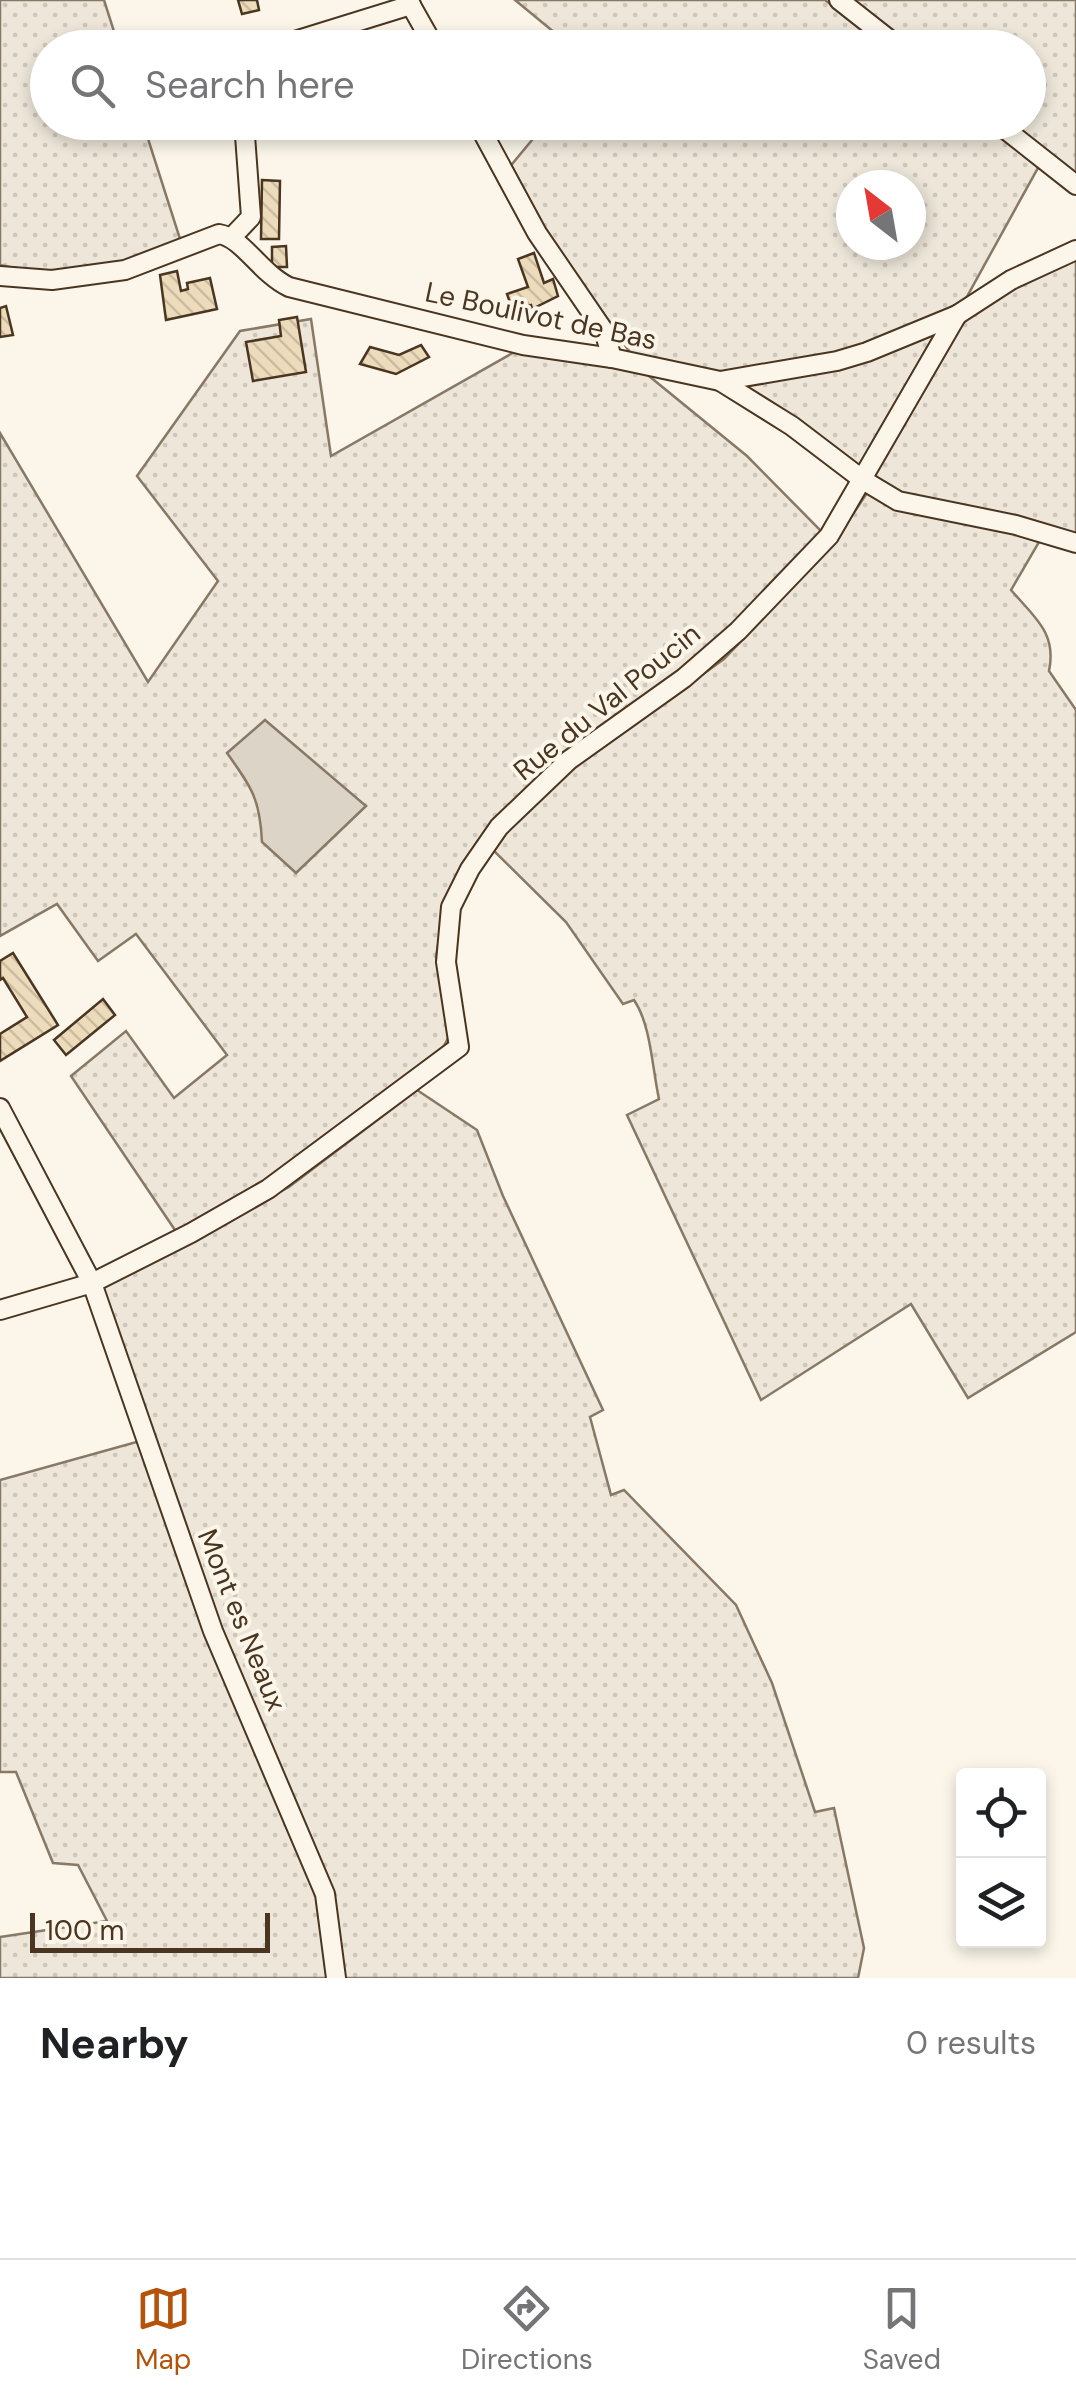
<!DOCTYPE html>
<html lang="en">
<head>
<meta charset="utf-8">
<style>
	:root { --surface:#fff; --page:#f2f2f2; --text:#202124; --muted:#757577; --line:#e0e0e0; --accent:#b45309 }
	body { margin:0; font-family:"DM Sans",sans-serif; background:var(--page); color:var(--text) }
	.controls { position:absolute; right:30px; bottom:30px; display:grid; overflow:hidden; border-radius:10px; box-shadow:0 5px 15px #0003 }
	.controls button { width:90px; height:90px; display:grid; place-items:center; padding:0; border:0; border-bottom:2px solid var(--line); background:var(--surface); color:var(--text); font:50px sans-serif }
	.compass { position:absolute; left:836px; top:170px; width:90px; height:90px; border-radius:50%; background:var(--surface); box-shadow:0 5px 15px #0003; rotate:329deg }
	.scale { position:absolute; left:30px; bottom:25px; width:240px; box-sizing:border-box; padding-left:10px; border:5px solid #4a3520; border-top:0; font-size:28px; line-height:35px; white-space:nowrap; color:#4a3520; -webkit-text-stroke:8px #fbf6e9; paint-order:stroke }
	.list { margin:0; padding:0; list-style:none }
	h2 { display:flex; justify-content:space-between; align-items:center; height:130px; margin:0; padding:0 40px; font-size:42px }
	h2 small { font-size:32px; font-weight:400; color:var(--muted) }
	.icon { flex:none; width:55px; height:55px; fill:none; stroke:currentColor; stroke-width:2; stroke-linecap:round; stroke-linejoin:round }
	.map { position:relative; flex:none; width:1076px; height:1978px; overflow:hidden }
	.search { position:absolute; background:var(--surface); box-shadow:0 5px 15px #0003; left:30px; right:30px; top:30px; height:110px; display:flex; align-items:center; gap:25px; box-sizing:border-box; padding:0 35px; border-radius:55px; color:var(--muted); font-size:38px }
	.sheet { height:280px; background:var(--surface) }
	nav { display:flex; justify-content:space-around; align-items:center; box-sizing:border-box; height:140px; border-top:2px solid var(--line); background:var(--surface); font-size:28px; color:var(--muted) }
	nav a { display:grid; justify-items:center; gap:5px }
	nav .on { color:var(--accent) }
	.map>svg:first-child { display:block }
	.grass { fill:url(#grass-dots); stroke:#887966; stroke-width:2.5; fill-rule:evenodd }
	.water { fill:#dcd4c6; stroke:#887966; stroke-width:2.5 }
	.building { fill:url(#building-back-hatch); stroke:#4a3520; stroke-width:2.5 }
	.lines { fill:none; stroke-linecap:round; stroke-linejoin:round }
	.minor-casing { stroke:#4a3520; stroke-width:22 }
	.minor { stroke:#fbf6e9; stroke-width:18 }
	.labels { text-anchor:middle; dominant-baseline:central; stroke-width:8; stroke-linejoin:round; paint-order:stroke }
	.street-label { font-size:28px; fill:#4a3520; stroke:#fbf6e9 }
</style>
</head>
<body>
<div class="map">
<svg width="1076" height="1978" viewBox="0 0 1076 1978">
	<defs>
		<pattern id="grass-dots" width="8" height="8" patternUnits="userSpaceOnUse" patternTransform="scale(2.5)"><rect width="8" height="8" fill="#ede6d9"/><path d="M2 2h.1M6 6h.1" fill="none" stroke="#cdc6ba" stroke-width="1.8" stroke-linecap="round"/></pattern>
		<pattern id="building-back-hatch" width="6" height="6" patternUnits="userSpaceOnUse" patternTransform="scale(2.5)"><rect width="6" height="6" fill="#ecdcbc"/><path d="M-1 5l2 2M0 0l6 6M5-1l2 2" fill="none" stroke="#ccbda1"/></pattern>
	</defs>
	<rect width="100%" height="100%" fill="#fbf6e9"/>
	<g class="grass">
		<path d="M0,0h104l15,47 -71,1v74l95,1 38,119c-58,22 -119,38 -181,23z"/>
		<polygon points="515,0 825,0 886,47 572,47"/>
		<polygon points="853,0 1076,0 1076,173 1011,123 1028,122 1028,48 914,47"/>
		<path d="M547,122l436,1 56,43 -75,136 -25,15 -96,38 -123,18 -86,-15 -91,-129 -35,-60zM851,185h60v60h-60z"/>
		<polygon points="1076,258 1076,536 906,495 872,478 951,338 968,315 1029,280"/>
		<polygon points="311,319 331,456 518,350 644,372 747,456 823,533 728,631 663,684 553,765 444,911 436,957 450,1034 444,1046 290,1166 177,1233 71,1076 126,1031 174,1098 227,1055 136,934 98,961 57,904 0,936 0,433 148,682 218,581 137,476 240,331"/>
		<polygon points="942,328 861,474 732,384 821,373 866,361"/>
		<path d="M867,493l38,16 137,28 -31,53c24,28 46,43 38,81l27,39v622l-108,66 -57,-94 -150,96 -134,-285 32,-16c-7,-32 -8,-74 -25,-99l-11,4 -57,-82 -74,-73 35,-40 43,-39 154,-111 107,-112z"/>
		<polygon points="417,1090 477,1130 503,1196 603,1410 590,1417 611,1495 624,1490 736,1605 772,1683 815,1812 834,1808 864,1948 858,1978 342,1978 330,1894 202,1585 100,1288 289,1187"/>
		<polygon points="140,1441 320,1896 327,1978 0,1978 0,1937 107,1921 78,1865 53,1863 16,1772 0,1772 0,1480"/>
	</g>
	<path class="water" d="M265,720l101,86 -70,67 -34,-31c-2,-43 -10,-54 -35,-89z"/>
	<g class="building">
		<polygon points="238,0 257,0 259,10 242,14"/>
		<polygon points="262,180 280,181 279,239 261,239"/>
		<polygon points="286,246 287,267 272,267 272,247"/>
		<polygon points="534,253 544,283 553,279 558,296 532,309 531,305 513,311 507,294 528,287 518,259"/>
		<polygon points="177,271 181,291 188,289 187,283 210,278 217,309 166,320 160,275"/>
		<polygon points="6,306 13,335 0,337 0,308"/>
		<polygon points="297,317 306,372 253,381 246,342 281,336 279,320"/>
		<polygon points="421,345 429,357 396,374 360,364 370,347 399,355"/>
		<polygon points="13,953 58,1025 0,1061 0,1034 27,1017 3,978 0,980 0,961"/>
		<polygon points="103,999 115,1015 66,1055 54,1040"/>
	</g>
	<g class="lines">
		<g class="minor-casing">
			<g id="minor">
				<polyline points="408,0 435,48"/>
				<polyline points="839,0 900,48"/>
				<polyline points="272,48 411,5"/>
				<polyline points="477,122 537,233 604,331 612,358"/>
				<polyline points="996,122 1076,185"/>
				<polyline points="233,236 251,217 244,122"/>
				<path d="M0,276l52,4 73,-10 94,-36c24,4 41,39 70,53l234,58 89,13 108,23 117,-20 30,-9 90,-37 54,-35 65,-30"/>
				<polyline points="720,381 792,426 863,480 898,501 1016,525 1076,543"/>
				<polyline points="0,1108 92,1283 213,1631 325,1894 336,1978"/>
				<polyline points="0,1310 92,1283 191,1233 268,1189 459,1047 446,962 451,907 470,869 499,827 569,760 684,678 738,631 829,536 957,315"/>
			</g>
		</g>
		<use href="#minor" class="minor"/>
	</g>
	<g class="labels">
		<g class="street-label">
			<text transform="translate(541 316) rotate(12)">Le Boulivot de Bas</text>
			<text transform="translate(607 702) rotate(-39)">Rue du Val Poucin</text>
			<text transform="translate(242 1620) rotate(68)">Mont es Neaux</text>
		</g>
	</g>
</svg>
<div class="controls">
<button><svg class="icon" aria-label="locate" viewBox="0 0 24 24"><circle cx="12" cy="12" r="6"/><path d="M12 2v4M12 18v4M2 12h4M18 12h4"/></svg></button>
<button><svg class="icon" aria-label="layers" viewBox="0 0 24 24"><path d="M12 4l9 5-9 5-9-5zM3 14l9 5 9-5"/></svg></button>
</div>
<svg class="compass" viewBox="-18 -18 36 36"><path d="M0-13l5 13h-10z" fill="#e53935"/><path d="M0 13l5-13h-10z" fill="#757577"/></svg>
<div class="scale">100 m</div>
<div class="search"><svg class="icon" aria-label="search" viewBox="0 0 24 24"><circle cx="10" cy="10" r="6"/><path d="M15 15l6 6"/></svg>Search here</div>
</div>
<section class="sheet">
<h2>Nearby<small>0 results</small></h2>
<ul class="list">
</ul>
</section>
<nav>
<a class="on"><svg class="icon" aria-label="map" viewBox="0 0 24 24"><path d="M3 6l6-2 6 2 6-2v14l-6 2-6-2-6 2zM9 4v14M15 6v14"/></svg>Map</a>
<a><svg class="icon" aria-label="directions" viewBox="0 0 24 24"><path d="M12 3l9 9-9 9-9-9zM9 14v-3h6M13 9l2 2-2 2"/></svg>Directions</a>
<a><svg class="icon" aria-label="saved" viewBox="0 0 24 24"><path d="M7 4h10v16l-5-4-5 4z"/></svg>Saved</a>
</nav>
</body>
</html>
